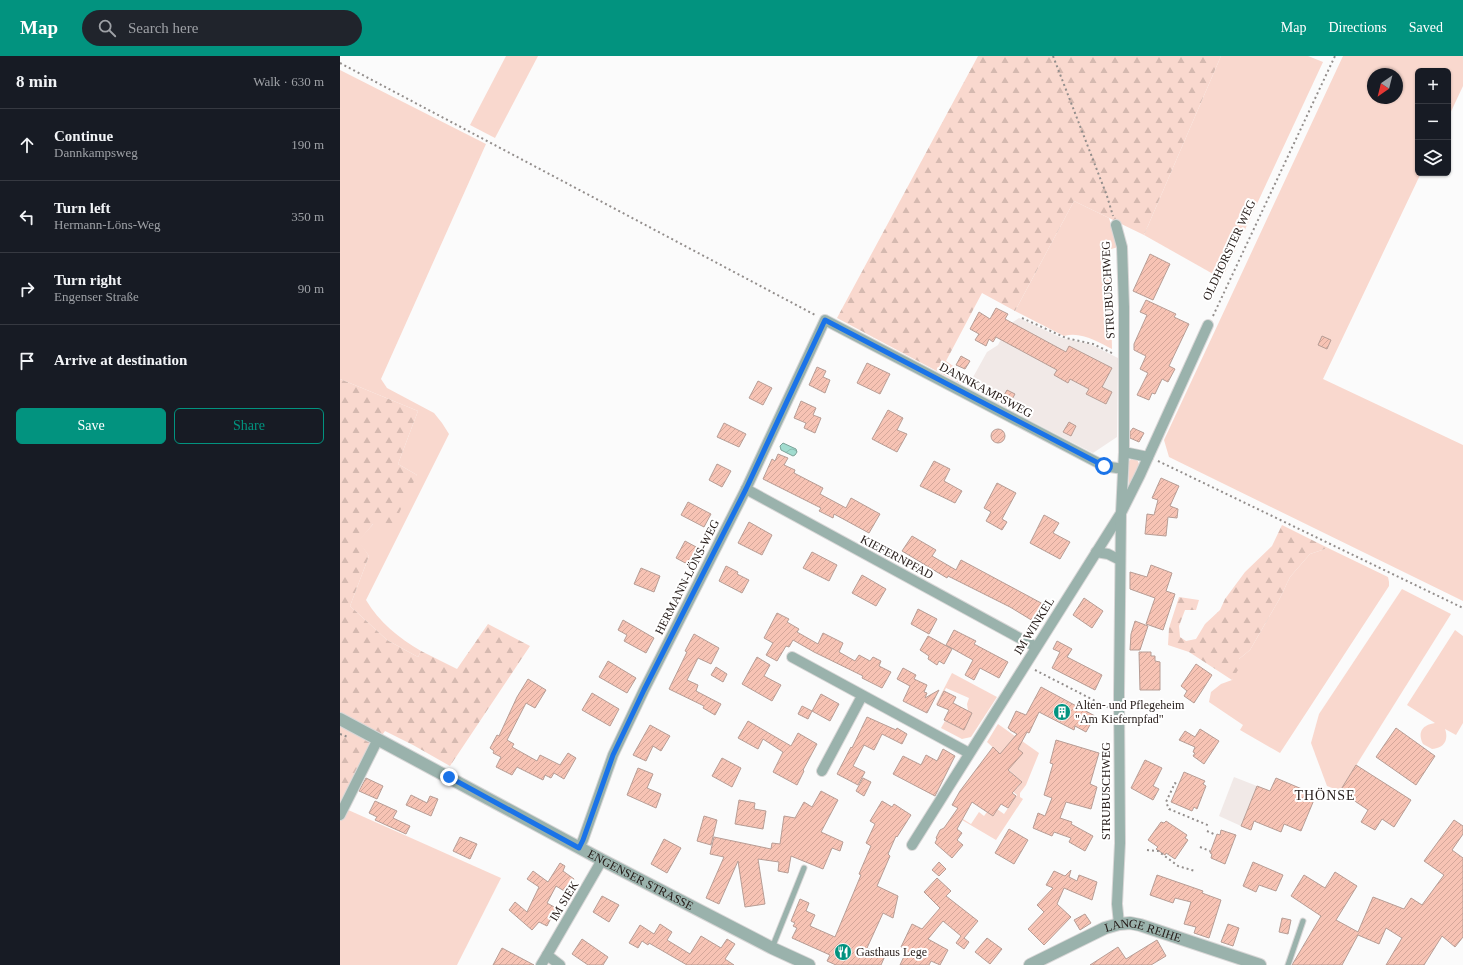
<!DOCTYPE html>
<html lang="en">
<head>
<meta charset="utf-8">
<style>
	:root { --surface:#171b24; --page:#20242c; --text:#f1f3f6; --muted:#9ea1a6; --line:#363941; --accent:#02937f }
	body { margin:0; font-family:"Times New Roman",serif; background:var(--page); color:var(--text) }
	.controls { position:absolute; right:12px; top:12px; display:grid; overflow:hidden; border-radius:6px; box-shadow:0 1px 3px #0004 }
	.controls button { width:36px; height:36px; display:grid; place-items:center; padding:0; border:0; border-bottom:1px solid var(--line); background:var(--surface); color:var(--text); font:20px sans-serif }
	.compass { position:absolute; left:1027px; top:12px; width:36px; height:36px; border-radius:50%; background:var(--surface); box-shadow:0 1px 3px #0004; rotate:215deg }
	.stop { position:absolute; width:12px; height:12px; margin:-9px; border:3px solid #1a73e8; border-radius:50%; background:#fff }
	.stop.end { background:#1a73e8; border-color:#fff; box-shadow:0 1px 4px #0008 }
	.list { margin:0; padding:0; list-style:none }
	h2 { display:flex; justify-content:space-between; align-items:center; height:52px; margin:0; padding:0 16px; font-size:17px }
	h2 small { font-size:13px; font-weight:400; color:var(--muted) }
	.list li { display:grid; grid-template-columns:26px 1fr auto; gap:12px; align-items:center; box-sizing:border-box; height:72px; padding:0 16px; border-top:1px solid var(--line) }
	.list b { display:block; font-size:15px; white-space:nowrap }
	.list p { margin:0; font-size:13px; white-space:nowrap; color:var(--muted) }
	.list em { font-size:13px; font-style:normal; color:var(--muted) }
	.actions { display:flex; gap:8px; padding:12px 16px }
	.actions a { flex:1; padding:9px 0; border:1px solid var(--accent); border-radius:6px; text-align:center; font-size:14px; color:var(--accent) }
	.actions .main { background:var(--accent); color:#fff }
	.icon { flex:none; width:22px; height:22px; fill:none; stroke:currentColor; stroke-width:2; stroke-linecap:round; stroke-linejoin:round }
	.map { position:relative; flex:none; width:1123px; height:909px; overflow:hidden }
	header { display:flex; align-items:center; gap:24px; box-sizing:border-box; height:56px; padding:0 20px; background:var(--accent); color:#fff }
	header strong { font-size:19px }
	nav { display:flex; gap:22px; margin-inline-start:auto; font-size:14px }
	.search { width:280px; height:36px; background:var(--page); display:flex; align-items:center; gap:10px; box-sizing:border-box; padding:0 14px; border-radius:22px; color:var(--muted); font-size:15px }
	main { display:flex }
	aside { flex:1; background:var(--surface) }
	.map>svg:first-child { display:block }
	.built { fill:#f1e9e7 }
	.green { fill:#f9d8ce; fill-rule:evenodd }
	.forest { fill:url(#forest-firs) }
	.water { fill:url(#water-waves); stroke:#7ca298 }
	.building { fill:url(#building-hatch); stroke:#b79d95 }
	.lines { fill:none; stroke-linecap:round; stroke-linejoin:round }
	.service-casing { stroke:#d9d7d7; stroke-width:7 }
	.minor-casing { stroke:#d9d7d7; stroke-width:12 }
	.tertiary-casing { stroke:#d9d7d7; stroke-width:14 }
	.path { stroke:#938e8c; stroke-width:2; stroke-dasharray:2 3; stroke-linecap:butt }
	.service { stroke:#9ab2ac; stroke-width:5 }
	.minor { stroke:#9ab2ac; stroke-width:10 }
	.tertiary { stroke:#9ab2ac; stroke-width:12 }
	.route { stroke:#1a73e8; stroke-width:5 }
	.labels { text-anchor:middle; dominant-baseline:central; stroke-width:4; stroke-linejoin:round; paint-order:stroke }
	.street-label { font-size:12px; fill:#241a17; stroke:#fff }
	.poi-label { font-size:12px; fill:#241a17; stroke:#fff; text-anchor:start }
	.quarter-label { font-size:14px; letter-spacing:1px; fill:#241a17; stroke:#fff }
</style>
</head>
<body>
<header>
<strong>Map</strong>
<div class="search"><svg class="icon" aria-label="search" viewBox="0 0 24 24"><circle cx="10" cy="10" r="6"/><path d="M15 15l6 6"/></svg>Search here</div>
<nav><a>Map</a><a>Directions</a><a>Saved</a></nav>
</header>
<main>
<aside>
<h2>8 min<small>Walk · 630 m</small></h2>
<ul class="list">
<li><svg class="icon" aria-label="ahead" viewBox="0 0 24 24"><path d="M12 20V5M6 11l6-6 6 6"/></svg><div><b>Continue</b><p>Dannkampsweg</p></div><em>190 m</em></li>
<li><svg class="icon" aria-label="left" viewBox="0 0 24 24"><path d="M17 20v-9H6M10 6l-5 5 5 5"/></svg><div><b>Turn left</b><p>Hermann-Löns-Weg</p></div><em>350 m</em></li>
<li><svg class="icon" aria-label="right" viewBox="0 0 24 24"><path d="M7 20v-9h11M14 6l5 5-5 5"/></svg><div><b>Turn right</b><p>Engenser Straße</p></div><em>90 m</em></li>
<li><svg class="icon" aria-label="arrive" viewBox="0 0 24 24"><path d="M6 21V4h12l-3 4 3 4H6"/></svg><div><b>Arrive at destination</b></div></li>
</ul>
<div class="actions"><a class="main">Save</a><a>Share</a></div>
</aside>
<div class="map">
<svg width="1123" height="909" viewBox="0 0 1123 909">
	<defs>
		<pattern id="forest-firs" width="22" height="20" patternUnits="userSpaceOnUse"><rect width="22" height="20" fill="#f9d8ce"/><path d="M5 1l3.5 6h-7zM16 11l3.5 6h-7z" fill="#d5b9b0"/></pattern>
		<pattern id="water-waves" width="16" height="10" patternUnits="userSpaceOnUse"><rect width="16" height="10" fill="#a1dccf"/><path d="M0 5q4-4 8 0t8 0" fill="none" stroke="#8abcb1"/></pattern>
		<pattern id="building-hatch" width="6" height="6" patternUnits="userSpaceOnUse"><rect width="6" height="6" fill="#f7c3b4"/><path d="M-1 1l2-2M0 6l6-6M5 7l2-2" fill="none" stroke="#d4a79a"/></pattern>
	</defs>
	<rect width="100%" height="100%" fill="#fbfbfb"/>
	<g class="built">
		<polygon points="679,262 722,282 750,288 778,302 777,381 753,397 627,332 647,296 658,289 668,269"/>
		<polygon points="894,721 917,730 901,770 879,760"/>
	</g>
	<g class="green">
		<polygon points="166,0 198,0 155,82 130,69"/>
		<polygon points="881,0 968,0 983,6 882,223 804,179"/>
		<path d="M1003,0h120v30l-15,32v-47h-30v102h3l-98,206 140,66v156l-294,-144 -5,-17zM1033,18h24v24h-24z"/>
		<path d="M0,14l146,74 -105,235 6,9 47,25 8,10 7,11 -83,166c13,22 33,38 55,51l-3,6 -31,-17 -37,-34 19,-50 -11,-15 59,-66 -19,-11 20,-53 -78,-32z"/>
		<path d="M734,145l35,17 9,29 -10,3 3,56 1,43c-14,-7 -31,-18 -48,-13l-49,-25z"/>
		<polygon points="793,402 797,403 799,408 789,431 788,407 790,404"/>
		<polygon points="988,492 1048,521 1049,526 1049,530 940,697 900,674 903,669 869,646 871,636 881,628 892,624 899,603 910,594 940,542 950,521 970,498"/>
		<polygon points="1062,533 1111,558 1000,735 987,730 971,687 979,658"/>
		<path d="M1115,574l8,6v87l-7,12 -11,-6c4,11 -1,19 -13,20l-9,-5c-6,-13 0,-19 12,-21l-28,-18z"/>
		<polygon points="612,617 657,641 631,681 622,683 601,672 605,665 624,674 632,657 628,655 627,648 629,642 606,632 597,649 596,648"/>
		<polygon points="658,668 699,697 686,729 680,737 680,741 683,743 656,784 622,764 623,763 631,768 639,756 644,760 647,756 653,760 657,753 664,758 677,739 671,734 659,715 677,732 682,726 655,701 658,696 647,686"/>
		<polygon points="6,753 161,822 117,909 0,909 0,765"/>
	</g>
	<g class="forest">
		<polygon points="638,0 881,0 804,179 734,145 675,255 642,237 606,305 626,319 621,328 497,262"/>
		<polygon points="0,323 78,355 58,408 77,419 53,470 33,468 19,485 29,500 10,550 47,584 78,601 81,595 117,613 148,568 190,590 110,710 73,689 45,675 33,692 0,759"/>
		<polygon points="942,469 988,492 970,498 950,521 940,542 910,594 899,603 901,609 892,624 849,596 828,589 829,572 839,541 859,544 856,554 845,554 839,570 840,581 846,585 856,583 865,568 880,554 885,543 905,516 932,490"/>
	</g>
	<polygon class="water" points="443,387 456,393 457,396 455,399 453,400 441,394 440,390"/>
	<g class="building">
		<polygon points="810,198 830,208 813,244 793,235"/>
		<polygon points="806,244 836,258 834,261 849,268 829,310 835,313 828,326 822,323 815,338 812,337 809,344 797,339 808,317 800,313 806,300 794,294 794,288 807,259 800,256"/>
		<polygon points="656,252 668,258 665,263 726,296 729,290 772,312 762,331 772,336 766,348 746,338 749,333 730,323 728,327 714,319 717,314 656,281 653,286 649,283 646,290 635,284 639,278 630,273 639,256 650,263"/>
		<polygon points="982,280 991,284 987,293 978,289"/>
		<polygon points="621,300 630,305 625,313 616,309"/>
		<polygon points="527,307 550,318 540,338 517,327"/>
		<polygon points="477,311 486,315 483,321 490,324 485,337 469,329"/>
		<polygon points="418,325 432,332 423,349 409,342"/>
		<polygon points="667,334 675,338 670,347 662,343"/>
		<polygon points="461,345 476,352 473,359 481,362 475,377 464,372 466,367 454,362"/>
		<polygon points="548,354 563,362 557,374 567,378 557,396 532,383"/>
		<polygon points="729,366 736,370 731,380 723,376"/>
		<polygon points="384,367 406,378 399,391 377,381"/>
		<polygon points="793,372 804,377 799,386 790,382 790,376"/>
		<circle cx="658" cy="380" r="7"/>
		<polygon points="438,398 448,402 444,409 455,414 454,417 483,432 480,438 506,452 511,442 540,458 529,477 494,458 493,462 479,455 481,452 423,423 432,403 435,405"/>
		<polygon points="594,405 610,413 604,425 622,435 615,447 580,430"/>
		<polygon points="377,408 391,415 382,431 369,424"/>
		<polygon points="821,422 839,430 830,450 838,453 837,462 828,461 826,480 805,478 807,458 814,459 818,444 812,442"/>
		<polygon points="657,427 676,437 662,463 667,466 662,474 646,465 651,456 644,452"/>
		<polygon points="348,446 371,458 364,471 341,459"/>
		<polygon points="704,459 719,467 713,477 730,486 720,503 690,487"/>
		<polygon points="409,466 432,479 422,499 398,487"/>
		<polygon points="572,480 596,494 592,500 616,514 621,504 703,548 693,565 670,551 608,520 607,522 562,495"/>
		<polygon points="345,485 358,492 349,509 336,502"/>
		<polygon points="472,496 497,509 489,525 463,512"/>
		<polygon points="811,509 832,517 826,535 835,538 823,574 806,568 815,542 790,533 790,516 807,521"/>
		<polygon points="386,510 398,516 397,518 409,524 402,537 379,525"/>
		<polygon points="301,512 320,520 314,536 294,528"/>
		<polygon points="522,519 546,533 536,550 512,537"/>
		<polygon points="744,542 763,555 752,572 733,559"/>
		<polygon points="578,553 597,563 589,578 571,568"/>
		<polygon points="437,557 449,563 447,566 459,573 457,576 478,588 483,577 503,587 499,596 515,605 519,599 530,605 533,601 541,605 539,610 551,616 542,632 522,622 523,620 474,596 453,584 449,591 446,590 437,605 426,599 433,587 424,582"/>
		<polygon points="283,564 314,582 306,597 284,585 287,579 278,574"/>
		<polygon points="795,565 808,570 800,594 790,594 791,578"/>
		<polygon points="614,574 636,585 634,588 668,606 659,622 640,612 634,624 625,619 633,604 606,589"/>
		<polygon points="354,578 379,592 371,608 358,602 347,624 358,629 356,635 381,648 375,659 363,652 364,650 329,633 347,596 345,595"/>
		<polygon points="588,580 612,593 604,608 599,605 597,609 588,603 589,600 580,594"/>
		<polygon points="717,585 732,593 727,601 762,619 755,634 712,612 720,596 713,593"/>
		<polygon points="799,596 811,596 811,600 815,600 815,605 820,606 820,634 800,634"/>
		<polygon points="417,601 430,609 424,620 441,629 432,645 402,628"/>
		<polygon points="268,605 296,622 287,637 259,621"/>
		<polygon points="856,608 872,619 854,647 844,640 847,635 841,630"/>
		<polygon points="376,611 387,618 383,626 371,619"/>
		<polygon points="563,612 576,619 574,623 587,629 584,636 587,637 585,642 599,634 587,657 563,645 570,630 557,623"/>
		<polygon points="188,623 206,634 195,652 186,647 167,684 174,688 172,691 197,705 200,699 220,709 228,697 236,702 224,723 214,717 211,722 205,719 203,724 177,711 172,719 156,711 161,701 153,697 154,695 150,692 157,679 159,680 177,641"/>
		<polygon points="701,631 755,660 746,676 735,670 734,674 699,656 689,677 687,676 678,693 683,697 668,714 682,726 672,737 676,740 668,752 661,748 653,760 632,746 617,773 622,777 617,784 623,789 612,802 595,787 597,783 596,782 600,774 604,772 618,752 612,749 620,735 653,691 660,698 677,678 670,674 670,673 668,672 676,655 686,659"/>
		<polygon points="604,635 616,641 613,647 632,657 624,674 604,664 609,654 597,649"/>
		<polygon points="252,637 279,653 270,670 242,654"/>
		<polygon points="481,638 499,648 490,665 472,655"/>
		<polygon points="462,650 472,655 468,663 458,658"/>
		<polygon points="527,661 556,674 557,672 567,678 562,688 542,678 534,694 524,689 513,710 525,716 518,729 497,718 511,691 512,692"/>
		<polygon points="408,665 451,690 458,677 477,688 463,714 464,715 457,729 433,716 443,696 423,683 418,693 398,682"/>
		<polygon points="310,669 330,680 321,695 313,690 306,705 293,699"/>
		<polygon points="1056,672 1095,700 1076,729 1036,701"/>
		<polygon points="860,673 879,685 864,708 853,700 855,697 853,696 855,691 839,684 845,675 855,681"/>
		<polygon points="716,684 759,697 750,728 757,731 751,753 726,746 720,762 732,766 731,768 753,780 745,795 729,786 731,782 714,776 712,780 693,772 698,757 705,760 712,742 704,739 713,708 710,707"/>
		<polygon points="603,693 615,700 595,740 553,718 563,700 581,709 586,699 597,705"/>
		<polygon points="382,702 401,712 392,731 372,720"/>
		<polygon points="805,704 822,712 813,730 819,733 813,744 791,732"/>
		<polygon points="1016,709 1071,744 1054,771 1042,763 1035,774 1021,766 1028,754 1000,735"/>
		<polygon points="298,712 313,718 307,732 321,738 316,752 287,739"/>
		<polygon points="844,716 865,725 863,728 866,730 857,753 854,751 852,755 831,746"/>
		<polygon points="26,722 43,730 37,743 19,735"/>
		<polygon points="523,722 531,726 524,740 516,735"/>
		<polygon points="936,722 976,739 961,775 944,768 941,776 914,765 911,774 901,770 917,730 930,735"/>
		<polygon points="481,735 498,744 481,776 503,786 500,795 492,792 483,813 451,800 448,817 438,815 439,806 418,803 425,848 405,851 398,805 379,848 366,842 384,801 370,798 374,781 431,793 432,787 440,788 444,760 455,762 464,746 472,751"/>
		<polygon points="71,739 87,747 90,740 98,743 91,760 66,749"/>
		<polygon points="399,744 415,747 414,753 426,755 423,773 395,768"/>
		<polygon points="35,745 57,755 53,762 70,770 66,778 35,764 37,761 29,757"/>
		<polygon points="542,745 552,751 554,748 571,759 557,781 556,780 548,798 550,800 537,830 558,840 553,862 543,857 527,892 545,900 541,909 496,909 487,905 490,899 452,882 457,872 453,870 455,867 451,865 460,843 469,847 466,855 475,859 470,870 495,881 521,819 519,818 531,790 526,787 535,768 530,765"/>
		<polygon points="364,760 377,764 371,789 357,785"/>
		<polygon points="1114,764 1123,770 1123,778 1112,794 1123,802 1123,881 1115,891 1102,880 1084,909 1046,909 1062,882 1046,872 1039,888 1018,879 1002,909 952,909 981,860 951,840 964,819 985,832 995,816 1017,830 996,864 1018,876 1033,841 1064,853 1071,842 1082,849 1104,819 1084,805"/>
		<polygon points="826,765 847,779 845,782 848,784 835,803 826,797 825,799 816,793 818,791 808,784 821,766 824,767"/>
		<polygon points="669,773 688,784 674,808 655,797"/>
		<polygon points="881,774 896,779 885,808 871,802 872,798 870,797 877,778 880,779"/>
		<polygon points="120,781 137,788 130,803 113,795"/>
		<polygon points="324,783 341,792 327,817 311,808"/>
		<polygon points="599,806 606,813 599,820 592,814"/>
		<polygon points="913,806 943,819 936,835 919,829 916,836 903,830"/>
		<polygon points="220,807 225,810 223,815 234,823 226,836 216,830 207,847 216,852 207,870 199,866 192,874 169,854 175,846 187,856 199,831 187,823 193,815 208,826"/>
		<polygon points="731,814 729,821 737,825 739,819 757,826 752,844 724,832 717,848 731,861 704,889 688,873 704,856 697,849 713,832 706,829 714,815 725,820"/>
		<polygon points="817,819 863,835 862,837 881,844 869,882 854,877 856,871 844,868 851,846 835,842 833,847 810,839"/>
		<polygon points="597,822 611,835 606,840 638,865 624,882 629,886 624,893 616,887 621,880 603,865 588,883 608,894 600,909 591,905 589,909 560,909 567,894 561,891 572,868 582,873 600,852 584,836"/>
		<polygon points="262,840 279,849 269,866 253,856"/>
		<polygon points="745,858 751,867 740,874 734,864"/>
		<polygon points="942,862 951,864 948,878 939,876"/>
		<polygon points="320,868 332,876 327,884 350,898 361,880 381,892 387,883 395,888 385,903 394,909 347,909 309,887 308,889 302,885 298,892 289,887 300,869 314,878"/>
		<polygon points="888,868 899,872 893,890 881,886"/>
		<polygon points="647,882 662,893 650,908 635,896"/>
		<polygon points="242,883 268,901 263,909 248,909 232,898"/>
		<polygon points="817,884 826,900 811,909 750,909 778,891 786,903"/>
		<polygon points="162,892 194,909 153,909"/>
	</g>
	<g class="lines">
		<g class="service-casing">
			<g id="service">
				<polyline points="432,892 464,812"/>
				<polyline points="948,909 963,865"/>
			</g>
		</g>
		<g class="minor-casing">
			<g id="minor">
				<polyline points="784,396 808,401"/>
				<polyline points="406,433 696,591"/>
				<polyline points="756,496 768,498 780,504"/>
				<polyline points="452,601 629,697"/>
				<polyline points="482,715 522,640"/>
				<polyline points="0,759 38,683"/>
				<polyline points="572,789 781,457 784,396 784,251 782,191 776,169"/>
				<polyline points="239,792 243,784 273,699 304,634 406,433 485,264 764,410 783,413"/>
				<polyline points="779,868 777,848 780,787 779,639 781,457 800,419 868,269"/>
				<polyline points="201,909 207,899"/>
				<polyline points="220,909 207,899 262,804"/>
			</g>
		</g>
		<g class="tertiary-casing">
			<g id="tertiary">
				<path id="s1" d="M0,663l262,141 170,88 37,17"/>
				<path id="s2" d="M690,909l75,-37 14,-4 11,-1 10,2 120,40"/>
			</g>
		</g>
		<g class="path">
			<polyline points="713,0 767,140 773,160"/>
			<polyline points="0,7 477,260"/>
			<polyline points="873,260 995,0"/>
			<polyline points="682,262 726,282 753,288 774,298"/>
			<polyline points="818,405 1123,552"/>
			<polyline points="695,614 769,652"/>
			<polyline points="0,678 8,681"/>
			<polyline points="836,728 835,727 826,746 829,753 870,770"/>
			<polyline points="867,775 876,779"/>
			<polyline points="860,791 870,795"/>
			<polyline points="807,794 818,795 838,810 855,815"/>
		</g>
		<use href="#service" class="service"/>
		<use href="#minor" class="minor"/>
		<use href="#tertiary" class="tertiary"/>
	</g>
	<g class="lines">
		<polyline class="route" points="109,721 239,792 243,784 273,699 304,634 406,433 485,264 764,410"/>
	</g>
	<defs>
		<g id="building-disc" transform="scale(0.9)"><circle r="9.5" fill="#02937f" stroke="#fff"/><path d="M-4-6H4V6H1V3H-1V6H-4ZM-2.5-4.3h1.7v1.8h-1.7ZM.8-4.3h1.7v1.8H.8ZM-2.5-1h1.7V.8h-1.7ZM.8-1h1.7V.8H.8Z" fill="#fff"/></g>
		<g id="restaurant-disc" transform="scale(0.9)"><circle r="9.5" fill="#02937f" stroke="#fff"/><path d="M-5-6h1v4h1v-4h1v4h1v-4h1v5L-1.5 .5V6h-2V.5L-5-1ZM5-6V6H3V1.5H1.5Q1.5-4 5-6Z" fill="#fff"/></g>
	</defs>
	<g fill-rule="evenodd">
		<use href="#building-disc" x="722" y="656"/>
		<use href="#restaurant-disc" x="503" y="896"/>
	</g>
	<g class="labels">
		<g class="street-label">
			<text transform="translate(889 194) rotate(-65)">OLDHORSTER WEG</text>
			<text transform="translate(768 234) rotate(-93)">STRUBUSCHWEG</text>
			<text transform="translate(646 334) rotate(28)">DANNKAMPSWEG</text>
			<text transform="translate(557 501) rotate(28)">KIEFERNPFAD</text>
			<text transform="translate(347 521) rotate(-63)">HERMANN-LÖNS-WEG</text>
			<text transform="translate(694 570) rotate(-58)">IM WINKEL</text>
			<text transform="translate(766 735) rotate(-90)">STRUBUSCHWEG</text>
			<text stroke="none"><textPath href="#s1" startOffset="341">ENGENSER STRASSE</textPath></text>
			<text transform="translate(224 845) rotate(-59)">IM SIEK</text>
			<text stroke="none"><textPath href="#s2" startOffset="123">LANGE REIHE</textPath></text>
		</g>
		<g class="poi-label">
			<text x="735" y="649">Alten- und Pflegeheim<tspan x="735" dy="14">"Am Kiefernpfad"</tspan></text>
			<text x="516" y="896">Gasthaus Lege</text>
		</g>
		<g class="quarter-label">
			<text x="985" y="739">THÖNSE</text>
		</g>
	</g>
</svg>
<div class="controls">
<button>+</button>
<button>−</button>
<button><svg class="icon" aria-label="layers" viewBox="0 0 24 24"><path d="M12 4l9 5-9 5-9-5zM3 14l9 5 9-5"/></svg></button>
</div>
<svg class="compass" viewBox="-18 -18 36 36"><path d="M0-13l5 13h-10z" fill="#e53935"/><path d="M0 13l5-13h-10z" fill="#9ea1a6"/></svg>
<div class="stop" style="left:764px;top:410px"></div>
<div class="stop end" style="left:109px;top:721px"></div>
</div>
</main>
</body>
</html>
